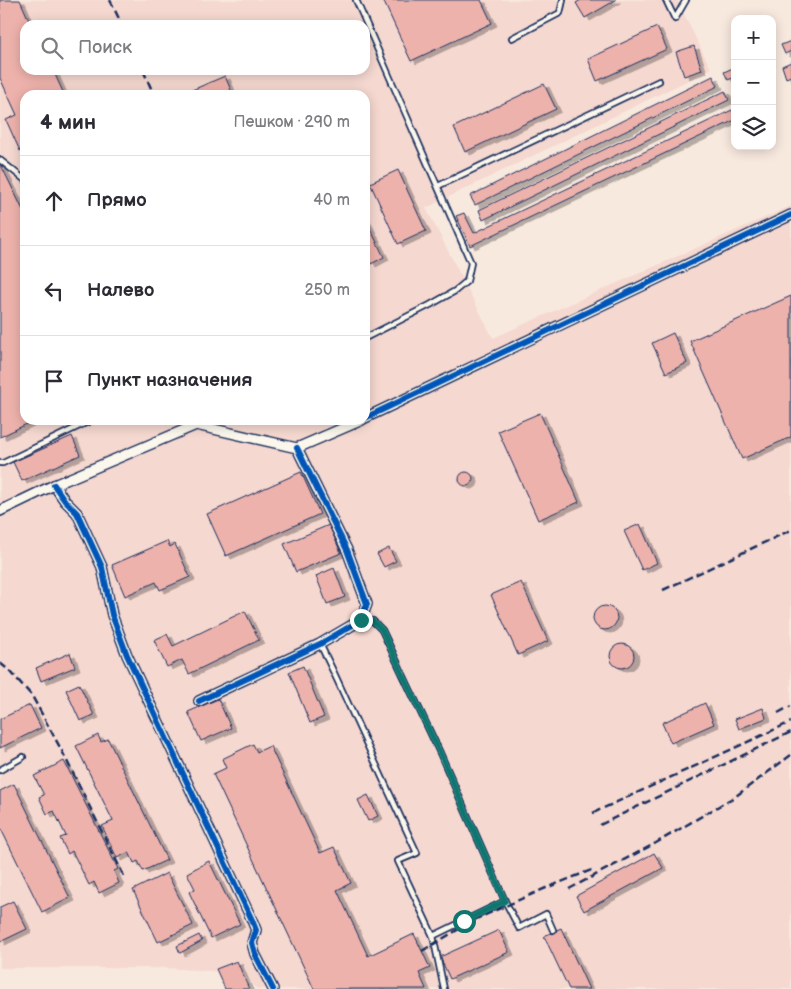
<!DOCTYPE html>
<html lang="ru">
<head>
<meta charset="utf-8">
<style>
	:root { --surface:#fff; --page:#f7f7f7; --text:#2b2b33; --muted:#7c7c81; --line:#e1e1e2 }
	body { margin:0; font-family:"Balsamiq Sans",sans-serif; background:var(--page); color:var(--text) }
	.controls { position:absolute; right:15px; top:15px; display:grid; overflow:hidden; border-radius:10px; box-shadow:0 2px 12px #0003 }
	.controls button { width:45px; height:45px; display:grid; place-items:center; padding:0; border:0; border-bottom:1px solid var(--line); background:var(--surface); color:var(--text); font:25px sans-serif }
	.stop { position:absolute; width:15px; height:15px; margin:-11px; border:4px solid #0f766e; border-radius:50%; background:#fff }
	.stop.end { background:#0f766e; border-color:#fff; box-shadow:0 1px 5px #0008 }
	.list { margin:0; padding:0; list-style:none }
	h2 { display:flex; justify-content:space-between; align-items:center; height:65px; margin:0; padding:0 20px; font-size:21px }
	h2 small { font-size:16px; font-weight:400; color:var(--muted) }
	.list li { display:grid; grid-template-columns:32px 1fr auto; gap:15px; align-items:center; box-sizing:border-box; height:90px; padding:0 20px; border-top:1px solid var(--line) }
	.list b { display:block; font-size:19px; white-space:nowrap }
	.list em { font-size:16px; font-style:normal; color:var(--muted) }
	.icon { flex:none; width:28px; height:28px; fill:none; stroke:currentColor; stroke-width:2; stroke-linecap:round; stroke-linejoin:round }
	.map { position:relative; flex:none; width:791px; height:989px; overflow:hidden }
	.search { position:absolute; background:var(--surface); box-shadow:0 2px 12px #0003; left:20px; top:20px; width:350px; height:55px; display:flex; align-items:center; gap:12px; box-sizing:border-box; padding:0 18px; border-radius:15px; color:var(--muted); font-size:19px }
	.panel { position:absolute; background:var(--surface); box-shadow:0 2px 12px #0003; left:20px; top:90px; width:350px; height:335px; border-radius:15px }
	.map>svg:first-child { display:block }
	.built { fill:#f5d8d0; fill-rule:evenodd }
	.building { fill:#eeb2ac; stroke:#1b2f5e; filter:url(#shadow) }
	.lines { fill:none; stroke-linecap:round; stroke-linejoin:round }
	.lane-casing { stroke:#1b2f5e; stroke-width:8 }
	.street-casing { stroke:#1b2f5e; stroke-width:12 }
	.lane { stroke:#fbf7ec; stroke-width:4.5 }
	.street { stroke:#fbf7ec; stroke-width:9 }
	.rail { stroke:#1b2f5e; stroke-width:2.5; stroke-dasharray:8 4; stroke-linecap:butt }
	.cycleway-casing { stroke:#fbf7ec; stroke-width:9 }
	.cycleway { stroke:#0057b8; stroke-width:6 }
	.route { stroke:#0f766e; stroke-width:6 }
</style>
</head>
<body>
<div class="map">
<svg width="791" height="989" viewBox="0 0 791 989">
	<defs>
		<filter id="shadow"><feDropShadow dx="5" dy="3" stdDeviation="0" flood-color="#0004"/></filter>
	</defs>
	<rect width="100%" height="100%" fill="#f8e9df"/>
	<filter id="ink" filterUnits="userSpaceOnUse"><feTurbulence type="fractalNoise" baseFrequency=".02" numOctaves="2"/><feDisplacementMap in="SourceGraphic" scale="10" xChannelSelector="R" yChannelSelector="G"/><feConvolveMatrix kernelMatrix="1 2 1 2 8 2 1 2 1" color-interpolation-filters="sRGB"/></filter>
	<g filter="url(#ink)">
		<path class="built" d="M0,0h677l34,69 -285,139 67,130 298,-132v783h-534l-15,-16 -77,-5h-165zM25,25h340v45h-340zM25,95h340v325h-340z"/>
		<g class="building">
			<polygon points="0,0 20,0 31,25 25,25 25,70 53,70 63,92 57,95 25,95 25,148 20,151 6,120 17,115 0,78"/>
			<polygon points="383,0 481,0 492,23 411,61"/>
			<polygon points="581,0 616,0 585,18 576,3"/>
			<polygon points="657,27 667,49 597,81 588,59"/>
			<polygon points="791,41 791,51 785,54 781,45"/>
			<polygon points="694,46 702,70 684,76 676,52"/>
			<polygon points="791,62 791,76 786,78 782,66"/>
			<polygon points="735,67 735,77 728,80 724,72"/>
			<polygon points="225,76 233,95 186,95 185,93"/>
			<polygon points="713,76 718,86 475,205 470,196"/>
			<polygon points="544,84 556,109 465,152 454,127"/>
			<polygon points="725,91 729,100 483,220 479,210"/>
			<polygon points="732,110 735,116 735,120 470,246 456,216 464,213 474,233"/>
			<polygon points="0,163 25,214 25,420 35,420 0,437"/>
			<polygon points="398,170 426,231 398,244 370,183"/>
			<polygon points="365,218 384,257 371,264 365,252"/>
			<polygon points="791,296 791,437 742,459 690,341"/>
			<polygon points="673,333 687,363 666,373 652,343"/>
			<polygon points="540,413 579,502 538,520 498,431"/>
			<polygon points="72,436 80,455 22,481 13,462"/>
			<circle cx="466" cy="479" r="7"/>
			<polygon points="301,472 320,514 226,556 207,514"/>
			<polygon points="640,524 657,563 642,570 624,531"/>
			<polygon points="329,525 341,553 296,572 284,544"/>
			<polygon points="167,541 170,547 175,544 190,577 160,590 156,582 125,596 112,565"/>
			<polygon points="389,548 396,561 384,567 377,554"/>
			<polygon points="334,568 345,597 327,604 316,576"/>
			<polygon points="521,582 548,641 518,655 491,595"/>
			<circle cx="605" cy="618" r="12"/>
			<polygon points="245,611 259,640 189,674 182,660 167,667 154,640 167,634 173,646"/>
			<circle cx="622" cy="656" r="12"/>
			<polygon points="70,653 75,667 41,681 36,668"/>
			<polygon points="303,666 324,717 310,723 289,672"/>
			<polygon points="79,684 94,715 80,721 66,690"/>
			<polygon points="218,699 231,728 201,741 188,712"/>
			<polygon points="705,703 714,724 671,743 662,723"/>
			<polygon points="30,705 41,728 0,748 0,719"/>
			<polygon points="763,708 766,718 739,729 735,719"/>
			<polygon points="98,735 101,742 108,739 167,860 143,871 138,861 134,863 129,852 117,858 102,826 113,821 76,746"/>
			<polygon points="253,744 257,752 270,746 320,853 334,847 351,883 337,890 368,956 414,934 430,968 419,973 426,989 314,989 213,774 226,768 222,759"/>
			<polygon points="64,761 118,869 114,871 119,883 99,893 94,882 89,885 72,851 68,854 60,838 66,836 54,811 47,814 39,797 44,795 34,776"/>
			<polygon points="14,784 70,898 42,912 0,827 0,791"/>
			<polygon points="368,795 378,816 368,821 358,800"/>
			<polygon points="654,853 663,868 584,911 576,896"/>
			<polygon points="209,861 240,924 211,938 189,892 195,889 187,873"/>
			<polygon points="167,873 193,925 158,942 133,890"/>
			<polygon points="13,901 27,929 0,942 0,907"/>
			<polygon points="561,928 589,989 569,989 544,936"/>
			<polygon points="499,930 509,952 450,979 440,957"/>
			<polygon points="199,935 202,941 180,953 177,946"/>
			<polygon points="237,961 249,989 225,989 216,969"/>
		</g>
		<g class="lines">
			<g class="lane-casing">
				<g id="lane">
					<polyline points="356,0 471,263 467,281 455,291 430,305 365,338"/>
					<polyline points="666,0 675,19 686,0"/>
					<polyline points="512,38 560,13 563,0"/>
					<polyline points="0,160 25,180"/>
					<polyline points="438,186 659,81"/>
					<polyline points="197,424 206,420"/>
					<polyline points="0,463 3,463 92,420"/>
					<polyline points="361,620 373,621 382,630 440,753 505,901 433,936"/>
					<polyline points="320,644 334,673 417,853 398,861 433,936 444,989"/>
					<polyline points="0,770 23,757"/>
					<polyline points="505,901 519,928 546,914 553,930"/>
				</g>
			</g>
			<g class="street-casing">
				<g id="street">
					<polyline points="365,418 791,215"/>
					<polyline points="54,485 65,501 77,513 102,567 112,615 127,655 252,920 256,930 252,943 255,954 273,989"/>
					<polyline points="0,511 54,485 196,425 297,448 362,420"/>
					<polyline points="199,701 320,644 361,620 367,604 347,550 297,448"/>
				</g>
			</g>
			<use href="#lane" class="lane"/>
			<use href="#street" class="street"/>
			<g class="rail">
				<polyline points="110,0 122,25"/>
				<polyline points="143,70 154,95"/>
				<polyline points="663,590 791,530"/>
				<polyline points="0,663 11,672 32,696 62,751 124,876"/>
				<polyline points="778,713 791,706"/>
				<polyline points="593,813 791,722"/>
				<polyline points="600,825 791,732"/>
				<polyline points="569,889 656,843 736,796 791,755"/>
				<polyline points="422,951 474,920 546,888 594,869"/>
			</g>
			<g class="cycleway-casing">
				<g id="cycleway">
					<polyline points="365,418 791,215"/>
					<polyline points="54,485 65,501 77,513 102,567 112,615 127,655 252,920 256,930 252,943 255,954 273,989"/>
					<polyline points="199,701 320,644 361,620 367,604 347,550 297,448"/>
				</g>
			</g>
			<use href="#cycleway" class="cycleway"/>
		</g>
	</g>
	<g class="lines" filter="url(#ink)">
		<polyline class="route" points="361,620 373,621 382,630 440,753 505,901 464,921"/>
	</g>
</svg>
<div class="controls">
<button>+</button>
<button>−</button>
<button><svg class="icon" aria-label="layers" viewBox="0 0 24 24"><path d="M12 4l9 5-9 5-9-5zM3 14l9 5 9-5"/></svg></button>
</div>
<div class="stop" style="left:464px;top:921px"></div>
<div class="stop end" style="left:361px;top:620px"></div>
<div class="search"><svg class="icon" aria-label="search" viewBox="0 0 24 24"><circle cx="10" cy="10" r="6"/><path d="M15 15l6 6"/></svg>Поиск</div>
<section class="panel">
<h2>4 мин<small>Пешком · 290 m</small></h2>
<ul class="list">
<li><svg class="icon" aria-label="ahead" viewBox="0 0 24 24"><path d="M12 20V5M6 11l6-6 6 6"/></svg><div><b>Прямо</b></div><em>40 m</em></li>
<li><svg class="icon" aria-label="left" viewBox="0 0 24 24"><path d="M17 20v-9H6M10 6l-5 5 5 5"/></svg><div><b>Налево</b></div><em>250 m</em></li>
<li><svg class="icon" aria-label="arrive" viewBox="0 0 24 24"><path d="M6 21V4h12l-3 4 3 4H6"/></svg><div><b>Пункт назначения</b></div></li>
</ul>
</section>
</div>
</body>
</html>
